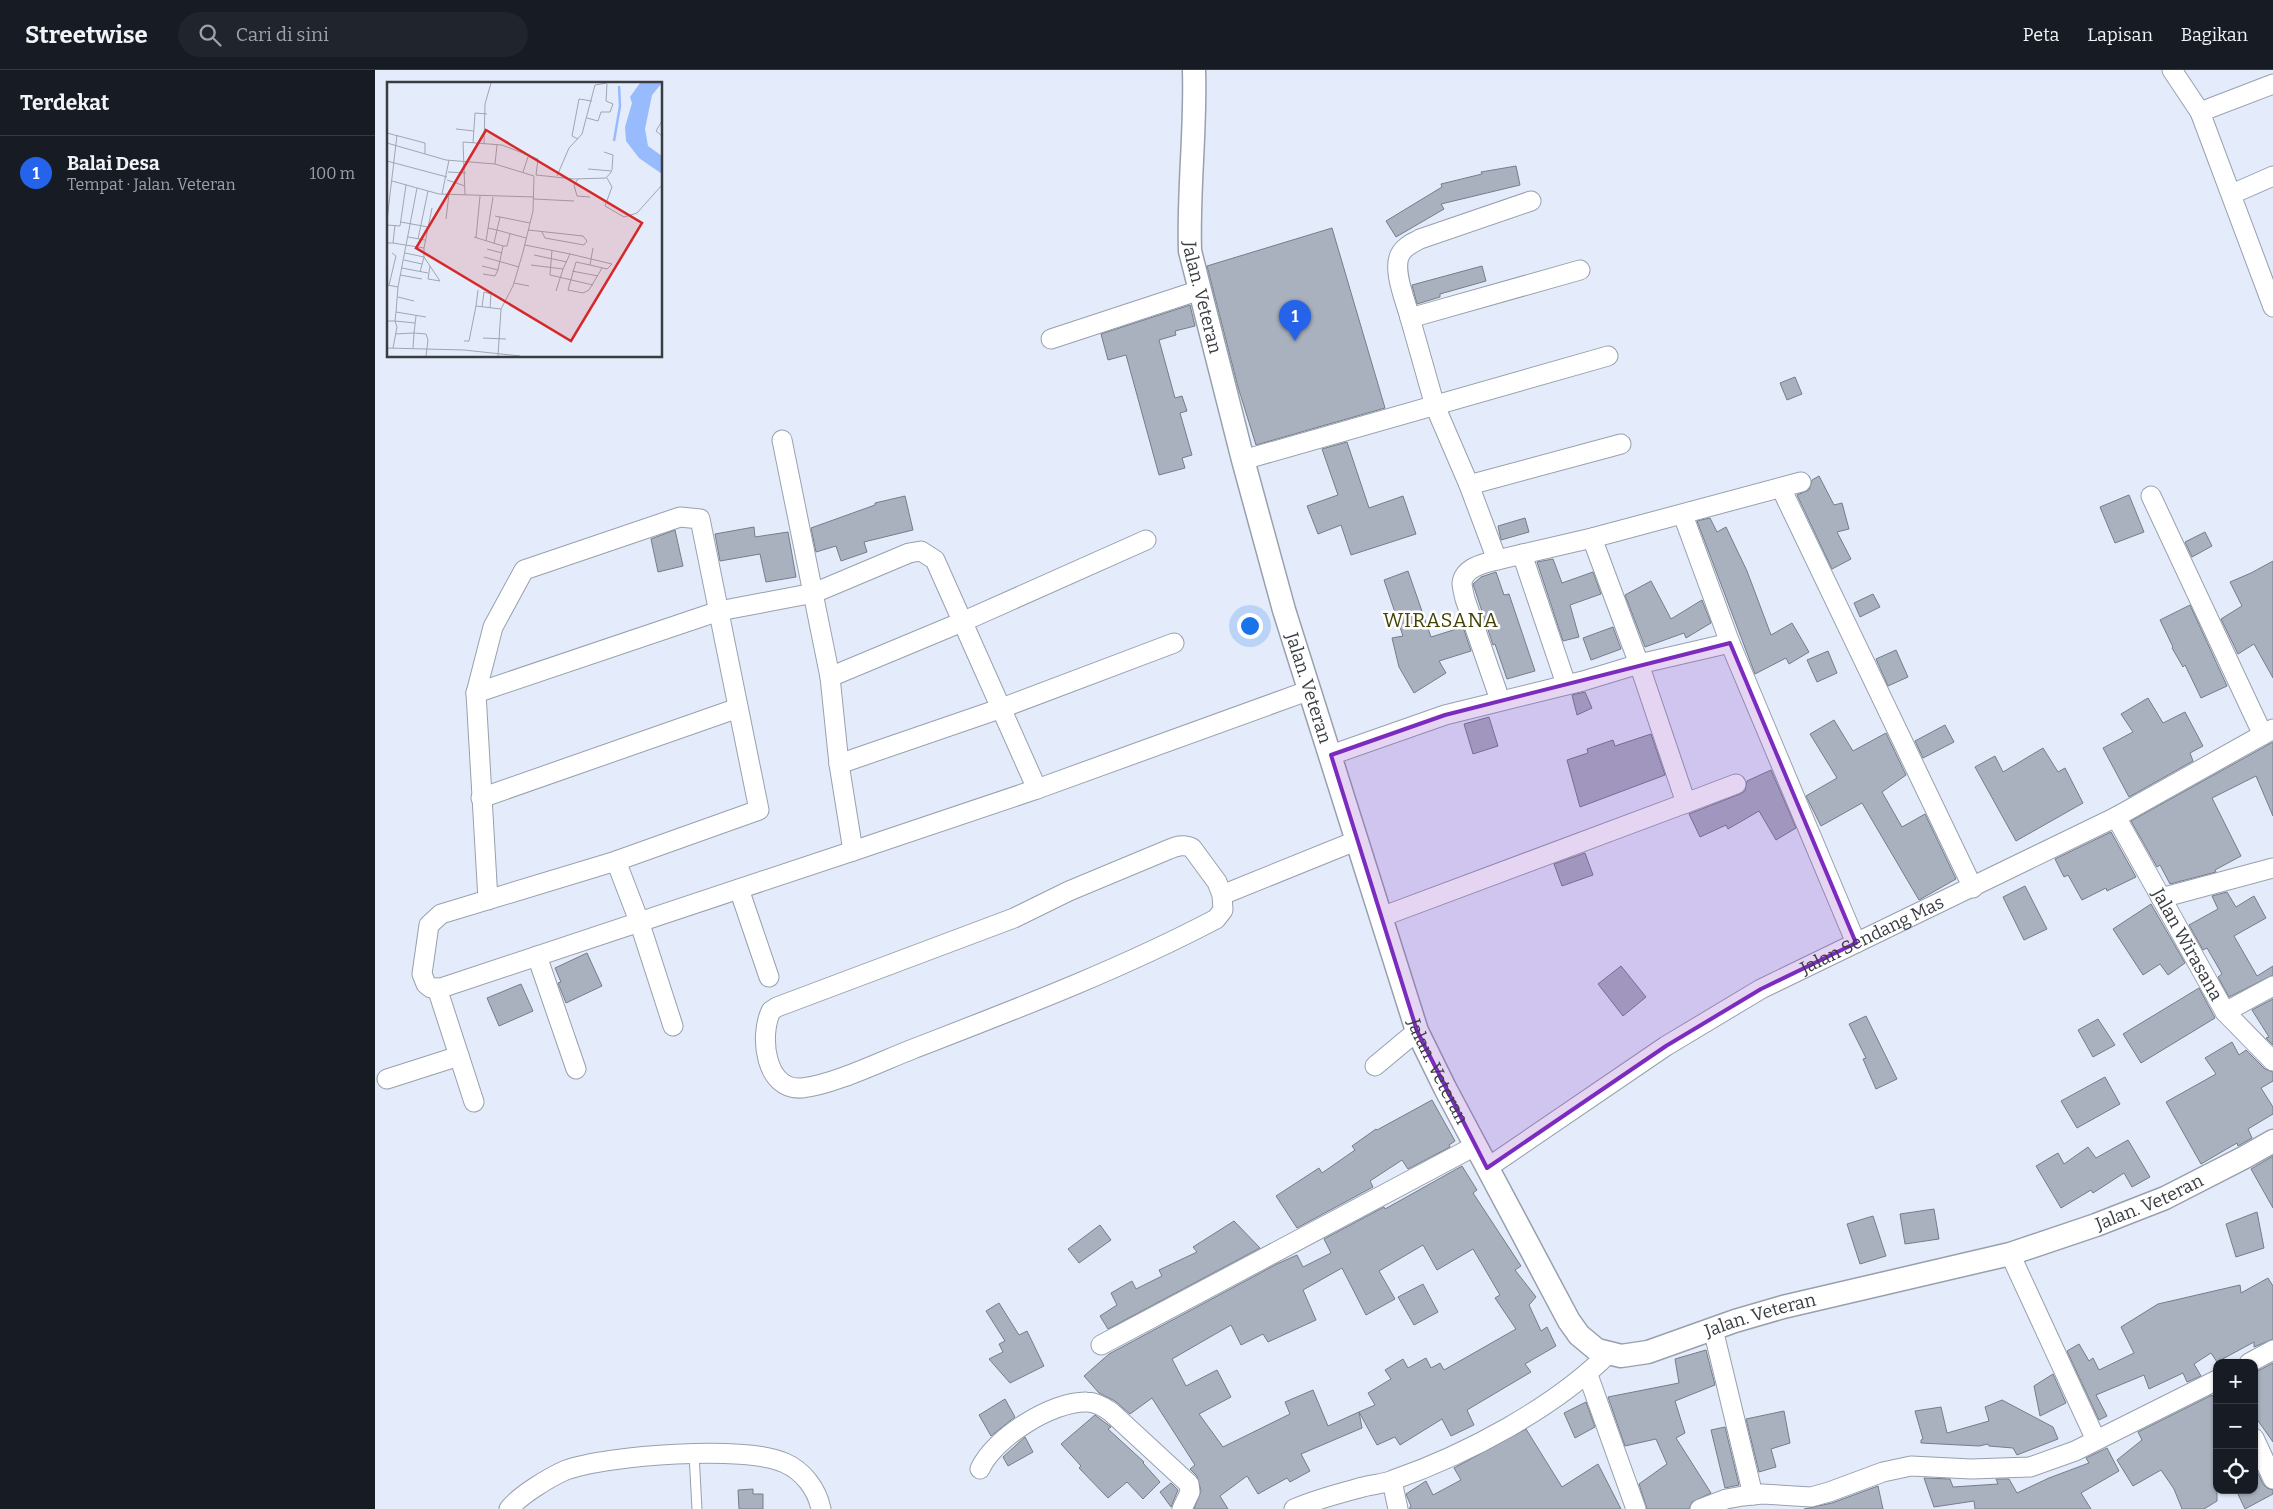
<!DOCTYPE html>
<html lang="id">
<head>
<meta charset="utf-8">
<style>
	:root { --surface:#171b24; --page:#20242c; --text:#f1f3f6; --muted:#9ea1a6; --line:#363941; --accent:#2563eb }
	body { margin:0; font-family:Bitter,serif; background:var(--page); color:var(--text) }
	.controls { position:absolute; right:15px; bottom:15px; display:grid; overflow:hidden; border-radius:10px; box-shadow:0 1px 4px #0004 }
	.controls button { width:45px; height:45px; display:grid; place-items:center; padding:0; border:0; border-bottom:1px solid var(--line); background:var(--surface); color:var(--text); font:25px sans-serif }
	.you { position:absolute; left:874px; top:555px; width:18px; height:18px; margin:-12px; border:4px solid #fff; border-radius:50%; background:#1a73e8; box-shadow:0 0 0 8px #1a73e833 }
	.badge { display:grid; place-items:center; width:32px; height:32px; border-radius:50%; background:var(--accent); color:#fff; font-size:16px; font-weight:700 }
	.pin { position:absolute; translate:-50% -41px; filter:drop-shadow(0 1px 2px #0008) }
	.pin::after { content:''; position:absolute; top:26px; width:18px; height:15px; background:inherit; clip-path:polygon(0 0,100% 0,50% 100%) }
	.list { margin:0; padding:0; list-style:none }
	h2 { display:flex; justify-content:space-between; align-items:center; height:65px; margin:0; padding:0 20px; font-size:21px }
	h2 small { font-size:16px; font-weight:400; color:var(--muted) }
	.list li { display:grid; grid-template-columns:32px 1fr auto; gap:15px; align-items:center; box-sizing:border-box; height:75px; padding:0 20px; border-top:1px solid var(--line) }
	.list b { display:block; font-size:19px; white-space:nowrap }
	.list p { margin:0; font-size:16px; white-space:nowrap; color:var(--muted) }
	.list em { font-size:16px; font-style:normal; color:var(--muted) }
	.icon { flex:none; width:28px; height:28px; fill:none; stroke:currentColor; stroke-width:2; stroke-linecap:round; stroke-linejoin:round }
	.map { position:relative; flex:none; width:1898px; height:1439px; overflow:hidden }
	header { display:flex; align-items:center; gap:30px; box-sizing:border-box; height:70px; padding:0 25px; background:var(--surface); border-bottom:1px solid var(--line) }
	header strong { font-size:24px }
	nav { display:flex; gap:28px; margin-inline-start:auto; font-size:18px }
	.search { width:350px; height:45px; background:var(--page); display:flex; align-items:center; gap:12px; box-sizing:border-box; padding:0 18px; border-radius:28px; color:var(--muted); font-size:19px }
	main { display:flex }
	aside { flex:1; background:var(--surface) }
	.map>svg:first-child { display:block }
	.building { fill:#a9b1bf; stroke:#767d8a }
	.lines { fill:none; stroke-linecap:round; stroke-linejoin:round }
	.service-casing { stroke:#98a0ae; stroke-width:11 }
	.minor-casing { stroke:#98a0ae; stroke-width:21 }
	.tertiary-casing { stroke:#98a0ae; stroke-width:25 }
	.service { stroke:#fff; stroke-width:9 }
	.minor { stroke:#fff; stroke-width:19 }
	.tertiary { stroke:#fff; stroke-width:22 }
	.marked { fill:#7b2cbf; fill-opacity:0.2; stroke:#7b2cbf; stroke-width:4; stroke-linejoin:round }
	.labels { text-anchor:middle; dominant-baseline:central; stroke-width:5; stroke-linejoin:round; paint-order:stroke }
	.street-label { font-size:18px; fill:#393d42; stroke:#fff }
	.quarter-label { font-size:20px; letter-spacing:1px; fill:#414404; stroke:#fff }
	.inset-river { fill:none; stroke:#97bbfd; stroke-width:2.5 }
	.inset-road { fill:none; stroke:#a0a6b1; stroke-width:1 }
	.view { fill:#d62828; fill-opacity:0.15; stroke:#d62828; stroke-width:2.5 }
	.inset-edge { fill:none; stroke:#393d42; stroke-width:2.5 }
</style>
</head>
<body>
<header>
<strong>Streetwise</strong>
<div class="search"><svg class="icon" aria-label="search" viewBox="0 0 24 24"><circle cx="10" cy="10" r="6"/><path d="M15 15l6 6"/></svg>Cari di sini</div>
<nav><a>Peta</a><a>Lapisan</a><a>Bagikan</a></nav>
</header>
<main>
<aside>
<h2>Terdekat<small></small></h2>
<ul class="list">
<li><span class="badge">1</span><div><b>Balai Desa</b><p>Tempat · Jalan. Veteran</p></div><em>100 m</em></li>
</ul>
</aside>
<div class="map">
<svg width="1898" height="1439" viewBox="0 0 1898 1439">
	<rect width="100%" height="100%" fill="#e4ecfb"/>
	<g class="building">
		<polygon points="1141,96 1145,115 1066,134 1069,139 1021,167 1011,151 1067,117 1066,114 1107,104 1106,102"/>
		<polygon points="957,158 1010,338 881,375 863,317 832,196"/>
		<polygon points="1107,196 1111,211 1065,224 1065,227 1042,234 1037,215"/>
		<polygon points="815,235 820,256 800,261 801,265 784,270 800,328 807,326 812,341 805,343 817,385 807,388 810,398 784,405 751,285 733,290 726,264"/>
		<polygon points="1420,307 1427,324 1412,330 1405,313"/>
		<polygon points="972,372 994,438 1028,426 1041,464 976,485 966,455 943,464 932,436 963,425 947,379"/>
		<polygon points="1444,406 1459,435 1467,433 1474,459 1462,462 1476,489 1457,499 1422,425 1434,420 1437,410"/>
		<polygon points="1754,425 1769,462 1740,473 1725,437"/>
		<polygon points="530,426 538,460 489,472 492,482 466,491 461,476 441,482 436,458 500,435 500,433"/>
		<polygon points="1150,448 1154,462 1126,470 1123,456"/>
		<polygon points="1335,448 1342,462 1351,457 1372,501 1396,565 1417,553 1434,582 1414,594 1411,588 1380,604 1322,451"/>
		<polygon points="379,457 380,467 413,462 421,507 391,512 385,484 345,491 340,464"/>
		<polygon points="300,460 308,496 283,502 276,469"/>
		<polygon points="1830,462 1837,476 1817,487 1810,472"/>
		<polygon points="1178,489 1187,513 1218,502 1226,524 1195,535 1204,567 1188,571 1162,492"/>
		<polygon points="1898,491 1898,608 1879,574 1863,584 1846,549 1867,536 1855,512 1876,503"/>
		<polygon points="1033,501 1056,567 1088,557 1096,581 1064,591 1071,603 1039,623 1024,597 1017,568 1028,566 1009,510"/>
		<polygon points="1121,502 1129,525 1134,524 1160,601 1132,609 1120,574 1118,575 1098,514 1106,507"/>
		<polygon points="1276,511 1296,549 1327,530 1336,553 1311,568 1309,563 1270,577 1250,525"/>
		<polygon points="1498,524 1505,537 1485,547 1479,533"/>
		<polygon points="1815,535 1852,616 1826,628 1810,595 1808,597 1797,578 1798,577 1785,550"/>
		<polygon points="1238,557 1246,579 1216,590 1208,568"/>
		<polygon points="1521,580 1533,607 1513,616 1501,589"/>
		<polygon points="1453,581 1462,603 1442,612 1432,590"/>
		<polygon points="1210,622 1217,638 1202,645 1197,625"/>
		<polygon points="1773,628 1788,653 1810,642 1828,676 1815,683 1818,691 1754,727 1728,678 1758,662 1746,644"/>
		<polygon points="1114,647 1123,676 1098,684 1089,654"/>
		<polygon points="1459,650 1478,681 1511,663 1531,705 1507,722 1527,757 1550,744 1581,809 1544,830 1487,733 1446,756 1431,726 1462,708 1435,664"/>
		<polygon points="1570,655 1579,672 1548,688 1540,671"/>
		<polygon points="1276,664 1290,705 1205,737 1192,690 1213,683 1212,679 1238,670 1240,676"/>
		<polygon points="1898,672 1898,746 1881,706 1837,728 1866,786 1840,800 1841,802 1795,814 1785,795 1782,797 1756,751"/>
		<polygon points="1668,678 1683,702 1690,698 1708,733 1641,771 1600,697 1620,686 1628,702"/>
		<polygon points="1396,700 1421,758 1401,770 1384,741 1353,759 1351,755 1325,767 1314,744 1365,724 1370,721 1372,711"/>
		<polygon points="1736,762 1761,807 1732,821 1731,818 1707,830 1693,805 1689,807 1680,789"/>
		<polygon points="1210,783 1218,805 1187,816 1179,794"/>
		<polygon points="1650,816 1672,859 1649,870 1628,827"/>
		<polygon points="1852,822 1861,837 1879,826 1891,848 1859,866 1882,906 1898,896 1898,905 1854,927 1843,907 1847,904 1832,878 1828,880 1814,855 1843,839 1837,826"/>
		<polygon points="1776,834 1810,893 1793,905 1785,894 1768,905 1738,859"/>
		<polygon points="212,883 227,916 191,933 183,913 186,912 180,898"/>
		<polygon points="1246,896 1271,927 1248,946 1223,914"/>
		<polygon points="146,914 158,941 124,956 112,928"/>
		<polygon points="1824,918 1840,948 1766,993 1748,964"/>
		<polygon points="1898,929 1898,975 1891,968 1894,967 1877,940"/>
		<polygon points="1491,946 1522,1009 1501,1019 1488,989 1491,988 1474,954"/>
		<polygon points="1723,949 1740,975 1718,987 1703,960"/>
		<polygon points="1857,972 1864,985 1871,980 1890,999 1898,1002 1898,1011 1886,1018 1898,1037 1898,1044 1873,1059 1877,1068 1863,1076 1862,1073 1826,1094 1791,1032 1841,1004 1830,988"/>
		<polygon points="1730,1007 1745,1034 1702,1058 1686,1031"/>
		<polygon points="1057,1030 1080,1071 1074,1075 1075,1077 1033,1099 1027,1090 995,1111 998,1117 922,1158 901,1126 944,1098 947,1103 980,1080 977,1076 1001,1059 1002,1060"/>
		<polygon points="1753,1070 1775,1107 1757,1117 1749,1103 1718,1123 1716,1120 1686,1138 1661,1096 1683,1083 1689,1094 1713,1077 1721,1088"/>
		<polygon points="1898,1086 1898,1138 1876,1099"/>
		<polygon points="1087,1096 1102,1120 1098,1123 1146,1196 1140,1200 1161,1227 1154,1235 1166,1261 1172,1257 1181,1276 1150,1294 1156,1302 1092,1340 1099,1355 1076,1366 1067,1349 1025,1375 1020,1367 1002,1375 984,1342 1000,1335 993,1323 1016,1309 1010,1300 1028,1289 1033,1298 1051,1288 1056,1298 1065,1293 1069,1300 1141,1259 1120,1228 1125,1225 1098,1179 1062,1200 1048,1175 1004,1201 1020,1229 991,1245 967,1198 928,1220 941,1250 893,1272 888,1264 866,1275 856,1255 797,1289 811,1316 842,1300 856,1327 824,1344 848,1377 915,1344 910,1332 938,1320 953,1356 984,1342 987,1358 926,1384 935,1401 915,1412 912,1408 883,1424 872,1406 845,1426 853,1439 819,1439 826,1421 822,1406 815,1399 820,1395 777,1328 755,1344 740,1331 724,1323 709,1306 734,1284 902,1194 922,1185 928,1197 956,1183 949,1169 1009,1137 1010,1139"/>
		<polygon points="1559,1139 1564,1169 1530,1174 1525,1144"/>
		<polygon points="1882,1142 1889,1178 1861,1187 1851,1154"/>
		<polygon points="1498,1146 1511,1186 1485,1194 1472,1154"/>
		<polygon points="859,1151 885,1178 733,1259 725,1246 742,1235 736,1223 757,1211 761,1219 787,1206 784,1200 822,1182 818,1177"/>
		<polygon points="725,1155 736,1170 704,1193 693,1179"/>
		<polygon points="1893,1208 1898,1216 1898,1269 1879,1277 1879,1272 1842,1292 1836,1283 1819,1294 1826,1306 1812,1312 1808,1303 1774,1319 1769,1305 1721,1325 1732,1346 1724,1350 1692,1281 1704,1274 1714,1291 1718,1288 1724,1300 1759,1283 1746,1257 1783,1234 1865,1215 1866,1223"/>
		<polygon points="1048,1214 1063,1242 1039,1255 1023,1227"/>
		<polygon points="624,1233 644,1265 652,1261 669,1296 635,1313 614,1289 628,1282 624,1274 630,1271 611,1241"/>
		<polygon points="1331,1280 1340,1315 1300,1331 1310,1363 1301,1368 1336,1423 1317,1432 1314,1439 1272,1439 1264,1414 1292,1394 1281,1369 1250,1376 1233,1327 1304,1313 1300,1289"/>
		<polygon points="1898,1293 1898,1372 1879,1345 1879,1303"/>
		<polygon points="1678,1304 1691,1333 1665,1346 1659,1316"/>
		<polygon points="1837,1325 1842,1333 1842,1431 1829,1439 1807,1439 1799,1419 1786,1400 1758,1416 1742,1390 1767,1370 1763,1362"/>
		<polygon points="630,1329 640,1347 616,1366 604,1345"/>
		<polygon points="1627,1330 1678,1357 1683,1369 1642,1385 1638,1378 1614,1376 1613,1374 1604,1376 1546,1373 1546,1370 1548,1369 1540,1341 1566,1337 1572,1363 1614,1351 1610,1337"/>
		<polygon points="1211,1332 1220,1357 1200,1368 1189,1343"/>
		<polygon points="1409,1341 1415,1373 1396,1379 1401,1397 1384,1402 1371,1349"/>
		<polygon points="720,1345 736,1357 733,1359 769,1392 768,1393 785,1412 768,1429 752,1412 733,1428 704,1398 706,1396 686,1374"/>
		<polygon points="1350,1357 1364,1415 1350,1418 1336,1360"/>
		<polygon points="1151,1359 1187,1417 1223,1394 1246,1439 1034,1439 1036,1436 1031,1424 1051,1411 1058,1425 1086,1410 1079,1398"/>
		<polygon points="650,1367 658,1382 633,1396 628,1387"/>
		<polygon points="1732,1378 1744,1401 1706,1423 1716,1439 1600,1439 1599,1431 1559,1437 1549,1408 1575,1409 1578,1417 1623,1414 1621,1409 1634,1409 1642,1423 1674,1408 1714,1393 1711,1388"/>
		<polygon points="1879,1395 1888,1414 1892,1418 1898,1420 1898,1424 1870,1439 1861,1420 1879,1420"/>
		<polygon points="796,1413 803,1420 796,1437 785,1422"/>
		<polygon points="1503,1416 1508,1439 1429,1439 1457,1433"/>
		<polygon points="378,1419 378,1424 388,1424 388,1439 364,1439 363,1420"/>
	</g>
	<g class="lines">
		<g class="service-casing">
			<polyline id="service" points="319,1384 322,1439"/>
		</g>
		<g class="minor-casing">
			<g id="minor">
				<polyline points="1797,0 1825,42"/>
				<polyline points="1898,14 1825,42 1898,237"/>
				<polyline points="1857,124 1898,106"/>
				<polyline points="1205,200 1035,248 1060,336 1094,415 1122,490 1217,468 1426,412"/>
				<path d="M1035,248c-4,-16 -19,-50 -9,-65 4,-7 12,-10 19,-14l111,-38"/>
				<polyline points="676,269 825,220"/>
				<polyline points="407,370 455,607"/>
				<polyline points="868,390 1233,286"/>
				<polyline points="1094,415 1246,374"/>
				<polyline points="1406,418 1598,818"/>
				<polyline points="1776,426 1888,665"/>
				<polyline points="1308,445 1355,573 1481,873"/>
				<polyline points="771,470 587,552 455,607 464,694 478,781 662,719 935,620"/>
				<polyline points="1147,484 1191,614"/>
				<path d="M1122,490c-12,3 -33,7 -35,23 0,4 2,11 3,16l35,101"/>
				<polyline points="1355,573 1264,594 1311,733 1361,714"/>
				<polyline points="101,623 344,541 439,523 534,483 546,481 560,490 662,719"/>
				<polyline points="956,685 1070,645 1208,611 1264,594 1217,468"/>
				<polyline points="464,694 627,638 799,573"/>
				<polyline points="106,728 363,638"/>
				<path id="s1" d="M1741,747l109,195 48,49"/>
				<polyline points="241,791 264,851 298,956"/>
				<polyline points="364,819 394,907"/>
				<path d="M847,825l-5,-13 -25,-34c-9,-5 -17,-1 -27,3l-96,40 -55,27 -237,89 -6,4c-12,25 -6,80 31,77 31,-3 82,-28 111,-39 103,-40 206,-79 303,-130l7,-9 -1,-15 136,-55"/>
				<polyline points="1786,828 1898,798"/>
				<polyline points="113,830 101,623 118,557 149,500 305,447 325,449 384,740 241,791 66,844 54,855 47,904 51,914 56,918 66,918 478,781"/>
				<polyline points="1006,847 1311,733"/>
				<polyline points="162,886 201,999"/>
				<polyline points="62,918 99,1032"/>
				<polyline points="1850,942 1898,916"/>
				<polyline points="1000,996 1042,961"/>
				<polyline points="12,1009 84,986"/>
				<path id="s2" d="M1112,1098l179,-122 95,-57 355,-172 157,-88"/>
				<polyline points="1635,1184 1721,1370"/>
				<polyline points="1338,1259 1378,1425"/>
				<polyline points="726,1275 1100,1076"/>
				<polyline points="1874,1293 1898,1280"/>
				<polyline points="1213,1305 1261,1439"/>
				<polyline points="1879,1368 1898,1409"/>
				<path d="M605,1399c14,-31 72,-68 107,-67 9,0 17,5 24,10l78,72 1,8 -8,17"/>
				<polyline points="1017,1411 1023,1439"/>
				<path d="M134,1439c11,-14 41,-32 57,-39 41,-15 180,-25 219,-7 18,8 32,26 36,46"/>
				<path d="M919,1439c22,-10 47,-16 69,-22 10,-3 21,-3 30,-7 74,-26 161,-72 216,-127"/>
				<polyline points="1325,1439 1351,1429 1368,1426 1387,1424 1436,1427 1454,1422 1508,1402 1536,1396 1596,1399 1655,1397 1700,1381 1842,1310"/>
			</g>
		</g>
		<g class="tertiary-casing">
			<g id="tertiary">
				<path id="s3" d="M819,0c2,60 -6,120 -4,181l53,209 41,150 133,421 28,57 124,233 10,14 18,15 24,6 27,-4 87,-31 48,-14 227,-53 86,-29 69,-27 80,-41 28,-16"/>
			</g>
		</g>
		<use href="#service" class="service"/>
		<use href="#minor" class="minor"/>
		<use href="#tertiary" class="tertiary"/>
	</g>
	<path class="marked" d="M1355,573l126,300 -95,46 -95,57 -179,122 -70,-137 -86,-276 114,-40z"/>
	<g class="labels">
		<g class="street-label">
			<text stroke="none"><textPath href="#s3" startOffset="229">Jalan. Veteran</textPath></text>
			<text stroke="none"><textPath href="#s3" startOffset="634">Jalan. Veteran</textPath></text>
			<text stroke="none"><textPath href="#s2" startOffset="451">Jalan Sendang Mas</textPath></text>
			<text stroke="none"><textPath href="#s1" startOffset="146">Jalan Wirasana</textPath></text>
			<text stroke="none"><textPath href="#s3" startOffset="1039">Jalan. Veteran</textPath></text>
			<text stroke="none"><textPath href="#s3" startOffset="1938">Jalan. Veteran</textPath></text>
			<text stroke="none"><textPath href="#s3" startOffset="1532">Jalan. Veteran</textPath></text>
		</g>
		<g class="quarter-label">
			<text x="1066" y="550">WIRASANA</text>
		</g>
	</g>
	<g transform="translate(12 12)">
		<rect width="275" height="275" fill="#e4ecfb"/>
		<path d="M253,1h22l-10,12 -7,34 3,17 14,10v18l-23,-16 -13,-17 -1,-14 7,-24 -2,-6z" fill="#97bbfd"/>
		<path class="inset-river" d="M227,59l6,-35 -1,-20"/>
		<path class="inset-road" d="M200,36l11,3 3,-9h9l3,-8 -7,-3 1,-17M275,39l-6,10 6,5M69,47l18,2M0,51l38,10v11M191,57l-6,-3 7,-37 13,2M0,61l59,17 49,4 39,12 -1,35 -10,41 -10,34 -12,23 -3,47M86,61l2,-30 12,1M97,61l1,-39 6,-21M217,70l9,3 -1,15M0,79l60,16M108,82l2,-19M61,90l18,1M136,90l5,-15M149,93l38,4 32,-1 6,-7 -24,-2M170,94l12,-28 13,-14 13,-49 12,-2M220,96l5,9 -7,19 19,11 13,-4 25,-28M191,97l-4,6 3,11 13,1M60,98l18,6M5,99l47,13 95,3M55,112l7,-34M78,113l-2,-53 39,3 36,14 -2,16M147,117l40,2M113,135l30,6M59,137l3,-25M0,138l10,-85M14,140l27,5M0,143l13,1 6,-41M101,146l9,2 3,-13 -5,-1M141,148l55,6 4,5 -3,4 -39,-7 -3,-6M21,155l17,3M87,155l29,9 -5,24 -16,-4M89,156l4,-42M31,157l10,-48M99,159l7,-44M0,161h6l2,-18M6,161l31,5 8,-40M107,161l3,-13 29,8M138,163l45,9 -7,15 -32,-4M116,164h4l3,-12M37,166v9l16,24 -12,-2 2,-13M100,167l15,4M165,168l-2,25 43,10M18,171l19,4 -4,15M183,172l42,10 -5,5 -17,-4 -14,-3 -8,28 15,3 6,-3 13,-22M147,173l33,7M97,175l35,10M17,178l18,4M203,183l3,-17M15,186l26,5M185,189l26,5M96,192l12,2 3,-6M13,193l22,4M127,201l15,3M0,203l11,2 19,-99M2,203l7,-29 -4,-3M91,208l-2,16 25,3M169,209l7,-22M11,215l16,4M95,225l2,-15 7,2 -1,14M9,230l2,-25M29,234l-2,17 12,1 2,6 -2,16M0,239h8l2,6 -4,21M28,241l-20,-2 1,-9 30,5M8,252l19,-1 -1,15M96,256l23,1M77,259h5l7,-35M0,266l77,2 56,6"/>
		<path class="view" d="M99,48l156,93 -71,118 -155,-93z"/>
		<rect width="275" height="275" class="inset-edge"/>
	</g>
</svg>
<div class="controls">
<button>+</button>
<button>−</button>
<button><svg class="icon" aria-label="locate" viewBox="0 0 24 24"><circle cx="12" cy="12" r="6"/><path d="M12 2v4M12 18v4M2 12h4M18 12h4"/></svg></button>
</div>
<div class="you"></div>
<div class="pin badge" style="left:920px;top:271px">1</div>
</div>
</main>
</body>
</html>
